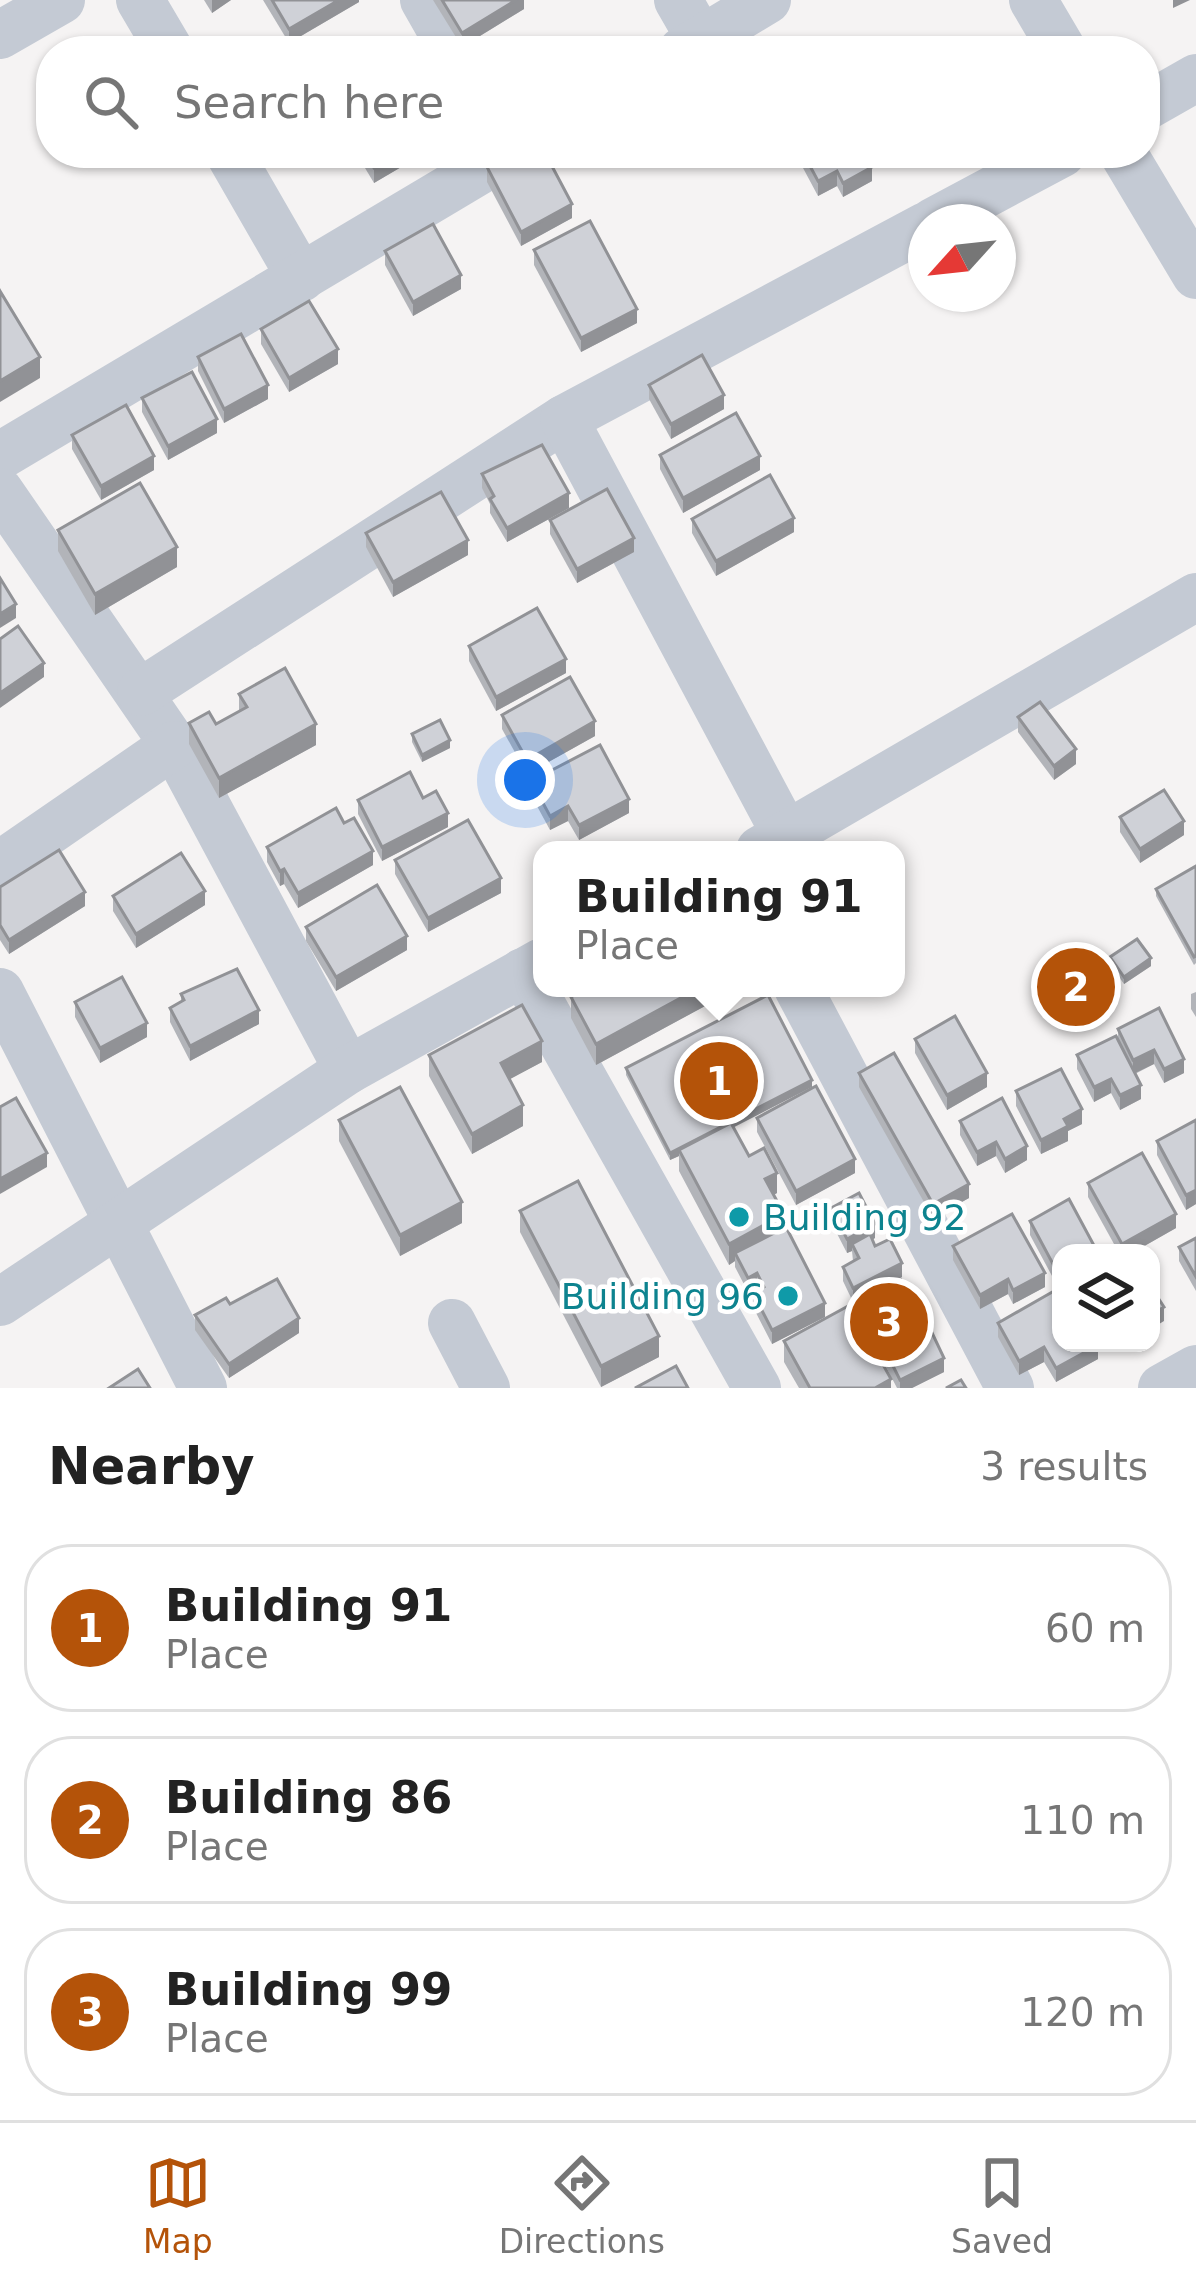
<!DOCTYPE html>
<html lang="en">
<head>
<meta charset="utf-8">
<style>
	:root { --surface:#fff; --page:#f6f6f6; --text:#222; --muted:#767676; --line:#e0e0e0; --accent:#b45309 }
	body { margin:0; font-family:"DejaVu Sans",sans-serif; background:var(--page); color:var(--text) }
	.controls { position:absolute; right:36px; bottom:36px; display:grid; overflow:hidden; border-radius:24px; box-shadow:0 3px 9px #0004 }
	.controls button { width:108px; height:108px; display:grid; place-items:center; padding:0; border:0; border-bottom:3px solid var(--line); background:var(--surface); color:var(--text); font:60px sans-serif }
	.compass { position:absolute; left:908px; top:204px; width:108px; height:108px; border-radius:50%; background:var(--surface); box-shadow:0 3px 9px #0004; rotate:243deg }
	.you { position:absolute; left:525px; top:780px; width:42px; height:42px; margin:-30px; border:9px solid #fff; border-radius:50%; background:#1a73e8; box-shadow:0 0 0 18px #1a73e833 }
	.badge { display:grid; place-items:center; width:78px; height:78px; border-radius:50%; background:var(--accent); color:#fff; font-size:39px; font-weight:700 }
	.pin { position:absolute; translate:-50% -50%; border:6px solid #fff; box-shadow:0 3px 12px #0006 }
	.popup { position:absolute; left:533px; top:841px; width:372px; height:156px; box-sizing:border-box; display:grid; place-content:center; border-radius:24px; background:var(--surface); filter:drop-shadow(0 3px 9px #0005); font-size:39px; white-space:nowrap; color:var(--muted) }
	.popup b { font-size:45px; color:var(--text) }
	.popup::after { content:''; position:absolute; left:50%; top:100%; margin-left:-24px; border:24px solid transparent; border-top-color:var(--surface) }
	.list { margin:0; padding:0; list-style:none }
	h2 { display:flex; justify-content:space-between; align-items:center; height:156px; margin:0; padding:0 48px; font-size:51px }
	h2 small { font-size:39px; font-weight:400; color:var(--muted) }
	.list li { display:grid; grid-template-columns:78px 1fr auto; gap:36px; align-items:center; box-sizing:border-box; height:168px; margin:0 24px 24px; padding:0 24px; border:3px solid var(--line); border-radius:48px }
	.list b { display:block; font-size:45px; white-space:nowrap }
	.list p { margin:0; font-size:39px; white-space:nowrap; color:var(--muted) }
	.list em { font-size:39px; font-style:normal; color:var(--muted) }
	.icon { flex:none; width:66px; height:66px; fill:none; stroke:currentColor; stroke-width:2; stroke-linecap:round; stroke-linejoin:round }
	.map { position:relative; flex:none; width:1196px; height:1388px; overflow:hidden }
	.search { position:absolute; background:var(--surface); box-shadow:0 3px 9px #0004; left:36px; right:36px; top:36px; height:132px; display:flex; align-items:center; gap:30px; box-sizing:border-box; padding:0 42px; border-radius:48px; color:var(--muted); font-size:45px }
	.sheet { height:732px; background:var(--surface) }
	nav { display:flex; justify-content:space-around; align-items:center; box-sizing:border-box; height:168px; border-top:3px solid var(--line); background:var(--surface); font-size:33px; color:var(--muted) }
	nav a { display:grid; justify-items:center; gap:6px }
	nav .on { color:var(--accent) }
	.map>svg:first-child { display:block }
	.lines { fill:none; stroke-linecap:round; stroke-linejoin:round }
	.minor { stroke:#c4cad4; stroke-width:48 }
	.wall { fill:#b2b4b9 }
	.shaded-wall { fill:#919296 }
	.building { fill:#cfd1d7; stroke:#919296; stroke-width:3 }
	.culture-dot { fill:#0f9aa8; stroke:#fff; stroke-width:4.5 }
	.labels { text-anchor:middle; dominant-baseline:central; stroke-width:9; stroke-linejoin:round; paint-order:stroke }
	.culture-label { font-size:36px; fill:#0d838f; stroke:#fff; text-anchor:start }
</style>
</head>
<body>
<div class="map">
<svg width="1196" height="1388" viewBox="0 0 1196 1388">
	<rect width="100%" height="100%" fill="#f5f3f3"/>
	<g class="lines">
		<g class="minor">
			<polyline points="140,0 170,51"/>
			<polyline points="424,0 453,51"/>
			<polyline points="678,0 701,40"/>
			<polyline points="1033,0 1063,51"/>
			<polyline points="0,35 61,0"/>
			<polyline points="682,51 767,0"/>
			<polyline points="1145,107 1196,78"/>
			<polyline points="229,153 301,278"/>
			<polyline points="1123,153 1196,275"/>
			<polyline points="933,222 1062,153"/>
			<polyline points="0,456 509,153"/>
			<polyline points="0,492 174,745 348,1070"/>
			<polyline points="141,692 564,419"/>
			<polyline points="786,835 564,419 926,226"/>
			<polyline points="760,850 1196,597"/>
			<polyline points="0,865 174,745"/>
			<polyline points="523,972 757,1388"/>
			<polyline points="798,988 1010,1388"/>
			<polyline points="0,992 203,1388"/>
			<polyline points="0,1302 348,1070 542,962"/>
			<polyline points="452,1323 486,1388"/>
			<polyline points="1162,1388 1196,1369"/>
		</g>
	</g>
	<g class="wall">
		<polygon points="204,0 231,0 212,13"/>
		<polygon points="263,0 359,0 359,2 289,43"/>
		<polygon points="433,0 524,0 524,9 462,47"/>
		<polygon points="356,153 425,153 374,183"/>
		<polygon points="795,153 864,153 872,181 843,197 837,186 818,196"/>
		<polygon points="487,167 572,218 521,246 487,182"/>
		<polygon points="534,250 637,323 581,352 534,265"/>
		<polygon points="385,251 461,289 413,316 385,265"/>
		<polygon points="261,329 338,364 289,392 261,344"/>
		<polygon points="198,357 268,399 224,423 198,371"/>
		<polygon points="649,385 724,409 671,439 649,399"/>
		<polygon points="142,398 217,433 168,460 142,412"/>
		<polygon points="72,435 154,470 101,500 72,449"/>
		<polygon points="660,455 760,470 683,513 660,469"/>
		<polygon points="482,474 569,508 507,542 490,513 490,504 482,488"/>
		<polygon points="692,519 794,532 716,576 692,533"/>
		<polygon points="550,520 634,552 577,583 550,534"/>
		<polygon points="58,530 177,567 95,615 58,551"/>
		<polygon points="366,533 468,555 393,597 366,547"/>
		<polygon points="469,646 566,673 496,711 469,661"/>
		<polygon points="239,694 316,745 219,798 189,744 189,723 216,724 239,711"/>
		<polygon points="502,715 595,736 527,774 502,729"/>
		<polygon points="1018,717 1076,764 1054,780 1018,732"/>
		<polygon points="412,734 450,748 422,762 412,742"/>
		<polygon points="531,781 629,813 579,840 568,821 550,830 531,795"/>
		<polygon points="423,798 448,827 382,861 358,814 358,800"/>
		<polygon points="1120,817 1184,835 1140,863 1120,832"/>
		<polygon points="344,823 373,865 298,908 284,884 280,886 267,862 267,847"/>
		<polygon points="395,860 501,893 428,932 395,874"/>
		<polygon points="1196,866 1196,963 1194,965 1156,896 1156,889"/>
		<polygon points="0,887 85,906 9,954 0,940"/>
		<polygon points="113,896 205,905 136,948 113,911"/>
		<polygon points="306,927 407,950 336,991 306,941"/>
		<polygon points="1110,957 1151,966 1124,984 1110,964"/>
		<polygon points="1048,968 1105,998 1070,1016 1048,975"/>
		<polygon points="718,988 718,999 596,1065 571,1018 571,997"/>
		<polygon points="1196,992 1196,1017 1191,1009 1191,994"/>
		<polygon points="181,994 259,1024 190,1061 170,1022 170,1008 181,1001"/>
		<polygon points="75,1002 147,1037 100,1063 75,1017"/>
		<polygon points="1159,1008 1184,1073 1164,1083 1154,1064 1135,1074 1141,1099 1120,1110 1111,1093 1094,1102 1077,1069 1077,1055 1118,1040 1118,1029"/>
		<polygon points="915,1039 987,1087 947,1110 915,1053"/>
		<polygon points="429,1055 542,1062 509,1079 523,1126 472,1154 429,1076"/>
		<polygon points="626,1068 733,1128 749,1156 777,1193 774,1195 784,1228 825,1317 772,1344 753,1307 753,1293 759,1290 757,1287 748,1292 735,1267 735,1261 729,1265 679,1171 679,1156 670,1160 626,1075"/>
		<polygon points="859,1073 969,1198 933,1218 859,1087"/>
		<polygon points="1016,1091 1082,1124 1068,1131 1068,1141 1041,1154 1016,1106"/>
		<polygon points="757,1118 855,1173 796,1205 757,1132"/>
		<polygon points="339,1120 462,1223 400,1256 339,1141"/>
		<polygon points="1196,1120 1196,1204 1186,1210 1157,1155 1157,1141"/>
		<polygon points="960,1121 1027,1160 1005,1173 996,1156 977,1166 960,1135"/>
		<polygon points="1088,1183 1176,1228 1132,1253 1119,1253 1088,1197"/>
		<polygon points="831,1208 875,1238 872,1240 875,1246 902,1277 853,1302 843,1281 843,1267 853,1261 852,1251 847,1253 831,1222"/>
		<polygon points="520,1211 659,1357 601,1387 520,1232"/>
		<polygon points="1030,1221 1061,1253 1061,1343 1098,1359 1056,1382 1044,1362 1019,1375 998,1337 998,1323 1059,1289 1030,1235"/>
		<polygon points="1196,1238 1196,1291 1179,1261 1179,1247"/>
		<polygon points="953,1246 1045,1287 1013,1304 1008,1294 980,1309 953,1260"/>
		<polygon points="860,1300 918,1322 944,1372 912,1388 897,1388 880,1355 880,1347 876,1349 860,1315"/>
		<polygon points="230,1304 299,1333 229,1378 195,1330 195,1315"/>
		<polygon points="784,1341 891,1388 799,1388 784,1362"/>
	</g>
	<g class="shaded-wall">
		<polygon points="212,0 231,0 212,13"/>
		<polygon points="339,0 359,0 359,2 289,43 289,29"/>
		<polygon points="516,0 524,0 524,9 462,47 462,33"/>
		<polygon points="1173,0 1190,0 1173,8"/>
		<polygon points="400,153 425,153 374,183 374,168"/>
		<polygon points="872,167 872,181 843,197 843,183"/>
		<polygon points="837,171 837,186 818,196 818,181"/>
		<polygon points="572,204 572,218 521,246 521,232"/>
		<polygon points="461,275 461,289 413,316 413,302"/>
		<polygon points="637,309 637,323 581,352 581,338"/>
		<polygon points="338,349 338,364 289,392 289,378"/>
		<polygon points="40,357 40,378 0,402 0,381"/>
		<polygon points="268,385 268,399 224,423 224,409"/>
		<polygon points="724,395 724,409 671,439 671,424"/>
		<polygon points="217,419 217,433 168,460 168,446"/>
		<polygon points="154,456 154,470 101,500 101,486"/>
		<polygon points="760,456 760,470 683,513 683,498"/>
		<polygon points="569,493 569,508 507,542 507,528"/>
		<polygon points="794,518 794,532 716,576 716,561"/>
		<polygon points="634,538 634,552 577,583 577,569"/>
		<polygon points="468,540 468,555 393,597 393,582"/>
		<polygon points="177,547 177,567 95,615 95,594"/>
		<polygon points="16,604 16,618 0,628 0,614"/>
		<polygon points="566,659 566,673 496,711 496,697"/>
		<polygon points="44,663 44,677 0,708 0,693"/>
		<polygon points="595,721 595,736 527,774 527,760"/>
		<polygon points="316,724 316,745 219,798 219,778"/>
		<polygon points="450,740 450,748 422,762 422,755"/>
		<polygon points="1076,749 1076,764 1054,780 1054,766"/>
		<polygon points="629,799 629,813 579,840 579,825"/>
		<polygon points="568,806 568,821 550,830 550,816"/>
		<polygon points="448,813 448,827 382,861 382,847"/>
		<polygon points="1184,821 1184,835 1140,863 1140,849"/>
		<polygon points="373,851 373,865 298,908 298,893"/>
		<polygon points="284,869 284,884 280,886 280,871"/>
		<polygon points="501,878 501,893 428,932 428,918"/>
		<polygon points="205,891 205,905 136,948 136,934"/>
		<polygon points="85,892 85,906 9,954 9,940"/>
		<polygon points="407,936 407,950 336,991 336,977"/>
		<polygon points="1151,958 1151,966 1124,984 1124,977"/>
		<polygon points="699,988 718,988 718,999 596,1065 596,1044"/>
		<polygon points="1105,991 1105,998 1070,1016 1070,1009"/>
		<polygon points="259,1010 259,1024 190,1061 190,1046"/>
		<polygon points="147,1023 147,1037 100,1063 100,1048"/>
		<polygon points="542,1041 542,1062 501,1084 501,1063"/>
		<polygon points="1154,1050 1154,1064 1133,1074 1133,1060"/>
		<polygon points="1184,1059 1184,1073 1164,1083 1164,1069"/>
		<polygon points="987,1073 987,1087 947,1110 947,1095"/>
		<polygon points="1111,1079 1111,1093 1094,1102 1094,1087"/>
		<polygon points="812,1080 812,1087 682,1154 679,1150 679,1156 670,1160 670,1153"/>
		<polygon points="1141,1085 1141,1099 1120,1110 1120,1095"/>
		<polygon points="523,1105 523,1126 472,1154 472,1134"/>
		<polygon points="1082,1109 1082,1124 1068,1131 1068,1141 1041,1154 1041,1140 1064,1119"/>
		<polygon points="996,1142 996,1156 977,1166 977,1152"/>
		<polygon points="1027,1146 1027,1160 1005,1173 1005,1159"/>
		<polygon points="47,1153 47,1167 0,1194 0,1179"/>
		<polygon points="855,1159 855,1173 796,1205 796,1191"/>
		<polygon points="777,1173 777,1193 765,1199 765,1179"/>
		<polygon points="969,1184 969,1198 933,1218 933,1204"/>
		<polygon points="1196,1190 1196,1204 1186,1210 1186,1195"/>
		<polygon points="462,1202 462,1223 400,1256 400,1235"/>
		<polygon points="784,1214 784,1234 735,1253 735,1261 729,1265 729,1244"/>
		<polygon points="1176,1214 1176,1228 1132,1253 1122,1253 1122,1244"/>
		<polygon points="875,1224 875,1238 855,1249 852,1244 852,1251 847,1253 847,1239"/>
		<polygon points="902,1263 902,1277 853,1302 853,1288"/>
		<polygon points="757,1273 757,1287 748,1292 748,1278"/>
		<polygon points="1045,1273 1045,1287 1013,1304 1013,1290"/>
		<polygon points="1008,1279 1008,1294 980,1309 980,1295"/>
		<polygon points="825,1303 825,1317 772,1344 772,1330"/>
		<polygon points="1164,1307 1164,1321 1151,1329 1151,1315"/>
		<polygon points="918,1315 918,1329 880,1340 880,1347 876,1349 876,1334"/>
		<polygon points="299,1318 299,1333 229,1378 229,1364"/>
		<polygon points="659,1336 659,1357 601,1387 601,1366"/>
		<polygon points="1098,1345 1098,1359 1056,1382 1056,1368"/>
		<polygon points="1044,1347 1044,1362 1019,1375 1019,1361"/>
		<polygon points="944,1358 944,1372 912,1388 900,1388 900,1380"/>
		<polygon points="891,1379 891,1388 875,1388"/>
	</g>
	<g class="building">
		<polygon points="272,0 339,0 289,29"/>
		<polygon points="442,0 516,0 462,33"/>
		<polygon points="755,38 763,51 731,51"/>
		<polygon points="365,153 400,153 374,168"/>
		<polygon points="514,153 545,153 572,204 521,232 487,167"/>
		<polygon points="803,153 864,153 872,167 843,183 837,171 818,181"/>
		<polygon points="590,221 637,309 581,338 534,250"/>
		<polygon points="433,224 461,275 413,302 385,251"/>
		<polygon points="0,291 40,357 0,381"/>
		<polygon points="309,301 338,349 289,378 261,329"/>
		<polygon points="241,334 268,385 224,409 198,357"/>
		<polygon points="702,355 724,395 671,424 649,385"/>
		<polygon points="192,372 217,419 168,446 142,398"/>
		<polygon points="126,405 154,456 101,486 72,435"/>
		<polygon points="736,413 760,456 683,498 660,455"/>
		<polygon points="542,445 569,493 507,528 490,499 494,496 482,474"/>
		<polygon points="770,475 794,518 716,561 692,519"/>
		<polygon points="140,483 177,547 95,594 58,530"/>
		<polygon points="607,489 634,538 577,569 550,520"/>
		<polygon points="441,492 468,540 393,582 366,533"/>
		<polygon points="0,578 16,604 0,614"/>
		<polygon points="537,608 566,659 496,697 469,646"/>
		<polygon points="18,626 44,663 0,693 0,639"/>
		<polygon points="285,668 316,724 219,778 189,723 209,712 216,724 247,707 239,694"/>
		<polygon points="570,677 595,721 527,760 502,715"/>
		<polygon points="1040,702 1076,749 1054,766 1018,717"/>
		<polygon points="440,720 450,740 422,755 412,734"/>
		<polygon points="600,745 629,799 579,825 568,806 550,816 531,781"/>
		<polygon points="410,772 423,798 436,791 448,813 382,847 358,800"/>
		<polygon points="1164,790 1184,821 1140,849 1120,817"/>
		<polygon points="336,808 344,823 354,818 373,851 298,893 284,869 280,871 267,847"/>
		<polygon points="468,820 501,878 428,918 395,860"/>
		<polygon points="59,850 85,892 9,940 0,925 0,887"/>
		<polygon points="181,853 205,891 136,934 113,896"/>
		<polygon points="1196,866 1196,956 1194,957 1156,889"/>
		<polygon points="377,885 407,936 336,977 306,927"/>
		<polygon points="1137,939 1151,958 1124,977 1110,957"/>
		<polygon points="1082,950 1105,991 1070,1009 1048,968"/>
		<polygon points="237,969 259,1010 190,1046 170,1008 184,1000 181,994"/>
		<polygon points="122,977 147,1023 100,1048 75,1002"/>
		<polygon points="587,988 699,988 596,1044 571,997"/>
		<polygon points="768,995 812,1080 670,1153 626,1068"/>
		<polygon points="522,1005 542,1041 501,1063 523,1105 472,1134 429,1055"/>
		<polygon points="1159,1008 1184,1059 1164,1069 1154,1050 1133,1060 1118,1029"/>
		<polygon points="955,1016 987,1073 947,1095 915,1039"/>
		<polygon points="1116,1036 1141,1085 1120,1095 1111,1079 1094,1087 1077,1055"/>
		<polygon points="894,1053 969,1184 933,1204 859,1073"/>
		<polygon points="1061,1069 1082,1109 1064,1119 1068,1126 1041,1140 1016,1091"/>
		<polygon points="816,1086 855,1159 796,1191 757,1118"/>
		<polygon points="400,1087 462,1202 400,1235 339,1120"/>
		<polygon points="16,1098 47,1153 0,1179 0,1107"/>
		<polygon points="1002,1098 1027,1146 1005,1159 996,1142 977,1152 960,1121"/>
		<polygon points="1196,1120 1196,1190 1186,1195 1157,1141"/>
		<polygon points="731,1123 749,1156 764,1148 777,1173 765,1179 784,1214 729,1244 679,1150"/>
		<polygon points="1142,1153 1176,1214 1122,1244 1088,1183"/>
		<polygon points="578,1181 659,1336 601,1366 520,1211"/>
		<polygon points="859,1193 875,1224 847,1239 831,1208"/>
		<polygon points="1069,1199 1098,1253 1061,1253 1061,1279 1030,1221"/>
		<polygon points="1012,1214 1045,1273 1013,1290 1008,1279 980,1295 953,1246"/>
		<polygon points="786,1227 825,1303 772,1330 753,1293 764,1287 757,1273 748,1278 735,1253"/>
		<polygon points="870,1234 875,1246 890,1239 902,1263 853,1288 843,1267 859,1258 852,1244"/>
		<polygon points="1196,1238 1196,1277 1179,1247"/>
		<polygon points="277,1279 299,1318 229,1364 195,1315 226,1298 230,1304"/>
		<polygon points="901,1280 918,1315 876,1334 860,1300"/>
		<polygon points="1061,1287 1061,1343 1097,1343 1098,1345 1056,1368 1044,1347 1019,1361 998,1323"/>
		<polygon points="1151,1287 1164,1307 1151,1315"/>
		<polygon points="850,1305 891,1379 875,1388 810,1388 784,1341"/>
		<polygon points="925,1318 944,1358 900,1380 880,1340"/>
		<polygon points="676,1366 688,1388 635,1388"/>
		<polygon points="138,1369 150,1388 109,1388"/>
		<polygon points="961,1380 966,1388 946,1388"/>
	</g>
	<g class="culture-dot">
		<circle cx="739" cy="1217" r="12"/>
		<circle cx="788" cy="1296" r="12"/>
	</g>
	<g class="labels">
		<g class="culture-label">
			<text x="763" y="1217">Building 92</text>
			<text x="764" y="1296" text-anchor="end">Building 96</text>
		</g>
	</g>
</svg>
<div class="controls">
<button><svg class="icon" aria-label="layers" viewBox="0 0 24 24"><path d="M12 4l9 5-9 5-9-5zM3 14l9 5 9-5"/></svg></button>
</div>
<svg class="compass" viewBox="-18 -18 36 36"><path d="M0-13l5 13h-10z" fill="#e53935"/><path d="M0 13l5-13h-10z" fill="#767676"/></svg>
<div class="you"></div>
<div class="pin badge" style="left:719px;top:1081px">1</div>
<div class="popup"><b>Building 91</b>Place</div>
<div class="pin badge" style="left:1076px;top:987px">2</div>
<div class="pin badge" style="left:889px;top:1322px">3</div>
<div class="search"><svg class="icon" aria-label="search" viewBox="0 0 24 24"><circle cx="10" cy="10" r="6"/><path d="M15 15l6 6"/></svg>Search here</div>
</div>
<section class="sheet">
<h2>Nearby<small>3 results</small></h2>
<ul class="list">
<li><span class="badge">1</span><div><b>Building 91</b><p>Place</p></div><em>60 m</em></li>
<li><span class="badge">2</span><div><b>Building 86</b><p>Place</p></div><em>110 m</em></li>
<li><span class="badge">3</span><div><b>Building 99</b><p>Place</p></div><em>120 m</em></li>
</ul>
</section>
<nav>
<a class="on"><svg class="icon" aria-label="map" viewBox="0 0 24 24"><path d="M3 6l6-2 6 2 6-2v14l-6 2-6-2-6 2zM9 4v14M15 6v14"/></svg>Map</a>
<a><svg class="icon" aria-label="directions" viewBox="0 0 24 24"><path d="M12 3l9 9-9 9-9-9zM9 14v-3h6M13 9l2 2-2 2"/></svg>Directions</a>
<a><svg class="icon" aria-label="saved" viewBox="0 0 24 24"><path d="M7 4h10v16l-5-4-5 4z"/></svg>Saved</a>
</nav>
</body>
</html>
